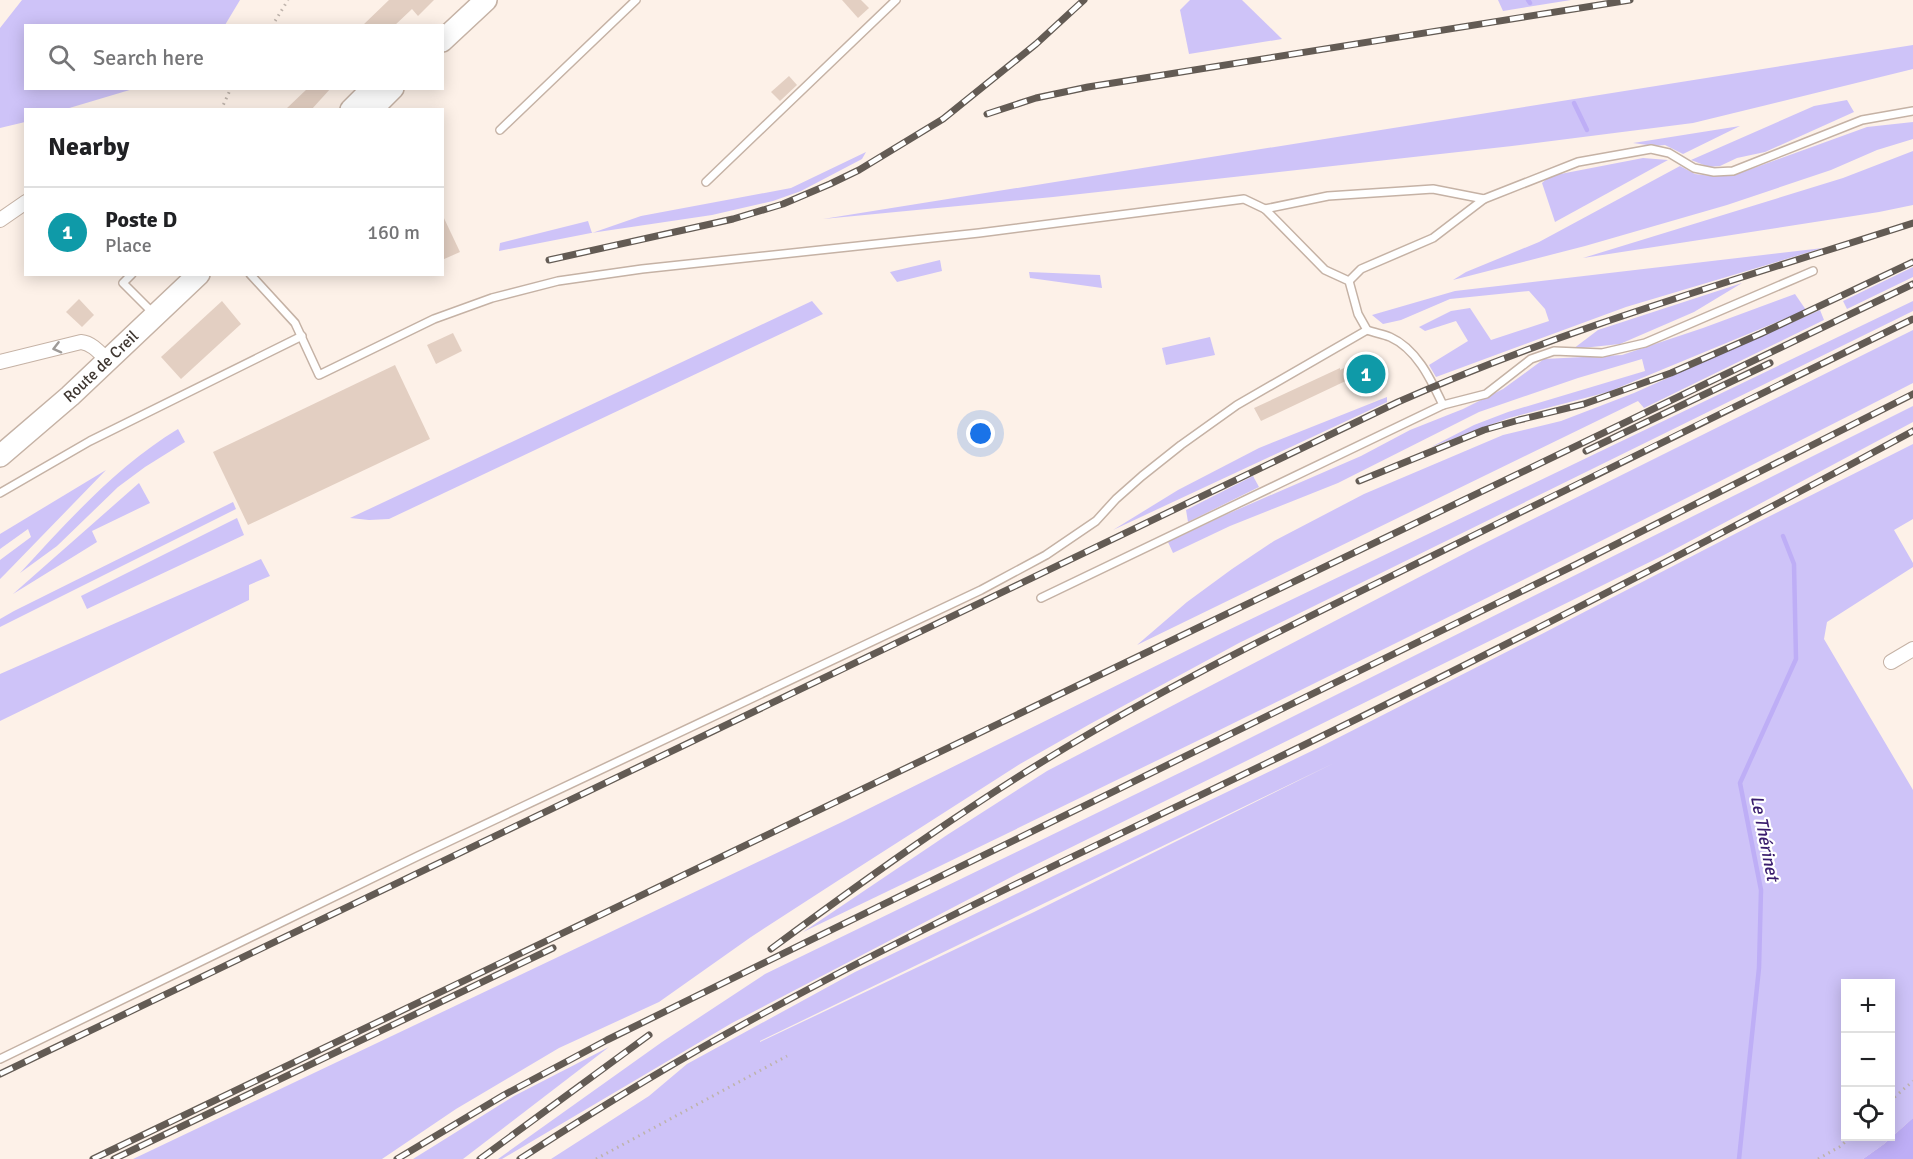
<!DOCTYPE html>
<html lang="en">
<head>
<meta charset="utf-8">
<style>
	:root { --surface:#fff; --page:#f2f2f2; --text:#202124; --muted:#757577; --line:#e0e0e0; --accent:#7e58d2 }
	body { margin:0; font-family:Signika,sans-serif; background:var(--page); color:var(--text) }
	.controls { position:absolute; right:18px; bottom:18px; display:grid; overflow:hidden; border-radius:0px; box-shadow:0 3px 15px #0003 }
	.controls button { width:54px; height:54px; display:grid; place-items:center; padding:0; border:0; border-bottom:2px solid var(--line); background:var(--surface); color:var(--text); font:30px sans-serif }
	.you { position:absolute; left:981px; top:434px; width:21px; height:21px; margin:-15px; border:4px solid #fff; border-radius:50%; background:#1a73e8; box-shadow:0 0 0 9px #1a73e833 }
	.badge { display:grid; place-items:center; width:39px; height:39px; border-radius:50%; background:var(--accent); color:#fff; font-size:20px; font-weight:700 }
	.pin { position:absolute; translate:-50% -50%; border:3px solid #fff; box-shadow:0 2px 6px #0006 }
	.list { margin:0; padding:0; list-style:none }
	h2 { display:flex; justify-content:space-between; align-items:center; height:78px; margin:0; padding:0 24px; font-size:26px }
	h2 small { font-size:20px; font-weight:400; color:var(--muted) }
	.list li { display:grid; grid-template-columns:39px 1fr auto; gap:18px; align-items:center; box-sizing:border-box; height:90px; padding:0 24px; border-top:2px solid var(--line) }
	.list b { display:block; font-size:22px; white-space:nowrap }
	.list p { margin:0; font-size:20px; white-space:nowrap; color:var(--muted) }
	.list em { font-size:20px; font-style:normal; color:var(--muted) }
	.icon { flex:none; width:33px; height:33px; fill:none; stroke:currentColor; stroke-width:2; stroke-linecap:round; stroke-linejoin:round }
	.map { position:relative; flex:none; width:1913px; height:1159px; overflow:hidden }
	.search { position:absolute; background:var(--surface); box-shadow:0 3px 15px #0003; left:24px; top:24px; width:420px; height:66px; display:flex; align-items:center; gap:15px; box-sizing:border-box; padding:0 21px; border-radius:0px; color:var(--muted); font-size:22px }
	.panel { position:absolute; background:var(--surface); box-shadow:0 3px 15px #0003; left:24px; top:108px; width:420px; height:168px; border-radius:0px }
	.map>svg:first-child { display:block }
	.green { fill:#cec3f8; fill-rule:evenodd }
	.water { fill:#beaef6 }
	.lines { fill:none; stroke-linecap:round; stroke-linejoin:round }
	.stream { stroke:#beaef6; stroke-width:4.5 }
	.building { fill:#e3cfc2 }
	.lane-casing { stroke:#c5b2a5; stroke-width:10 }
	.street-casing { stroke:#c5b2a5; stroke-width:16 }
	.primary-casing { stroke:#c5b2a5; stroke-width:24 }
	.path { stroke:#beb3ab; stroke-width:3; stroke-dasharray:1.5 4.5; stroke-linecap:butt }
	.lane { stroke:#fff; stroke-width:7 }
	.street { stroke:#fff; stroke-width:14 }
	.primary { stroke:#fff; stroke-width:21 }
	.rail-casing { stroke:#635b54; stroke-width:7 }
	.rail { stroke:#fff; stroke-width:4.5; stroke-dasharray:14; stroke-linecap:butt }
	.oneway { stroke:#9f9b98 }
	.labels { text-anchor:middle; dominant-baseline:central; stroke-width:4.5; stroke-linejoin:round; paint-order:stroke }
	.street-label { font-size:16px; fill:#3f3731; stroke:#fff }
	.water-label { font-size:18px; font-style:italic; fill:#391c6d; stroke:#fff }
</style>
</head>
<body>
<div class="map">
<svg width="1913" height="1159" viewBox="0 0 1913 1159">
	<rect width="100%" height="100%" fill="#fdf1e8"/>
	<g class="green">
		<polygon points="22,0 240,0 225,25 26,26 26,88 133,89 66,109 26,110 25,122 0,128 0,28"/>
		<polygon points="1190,0 1242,0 1282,39 1189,54 1180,10"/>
		<polygon points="1498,0 1571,0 1503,11"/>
		<polygon points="1913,45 1913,69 1693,123 1512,146 1053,197 823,219"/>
		<polygon points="1847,100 1854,112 1765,152 1737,158 1720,166 1709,167 1691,160 1814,106"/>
		<polygon points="1913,122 1913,139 1877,150 1831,170 1727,205 1585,246 1453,280 1466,272 1539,242 1680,166 1695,174 1711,176 1740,173 1867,127"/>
		<polygon points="1740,126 1683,154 1665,145 1655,146 1633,143"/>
		<polygon points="1913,151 1913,205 1879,212 1583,258 1843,178"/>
		<polygon points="866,152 862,159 801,191 773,201 712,215 591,233 499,251 500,243 588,221 592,233 641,216 791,188"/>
		<polygon points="1643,158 1668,160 1555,222 1542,183 1550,176"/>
		<polygon points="1823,248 1626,307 1436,377 1429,365 1468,341 1456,321 1425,331 1419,327 1451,311 1470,308 1491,340 1549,321 1545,309 1529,291 1450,299 1401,320 1383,324 1372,315 1455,291"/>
		<polygon points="940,260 942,271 897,282 890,272"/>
		<polygon points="1913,267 1913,277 1847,309 1843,301"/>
		<polygon points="1029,272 1100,275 1102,288 1030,278"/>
		<polygon points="1742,283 1694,312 1620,344 1573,349 1598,330"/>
		<polygon points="1795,294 1806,310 1608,392 1509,418 1431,447 1474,425 1508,412 1645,371 1642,359 1578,378 1479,412 1338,483 1230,526 1173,553 1168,542 1225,515 1361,456 1410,430 1463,409 1503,389 1544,359 1622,355 1703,328"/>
		<polygon points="812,301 823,314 389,519 369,520 350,518"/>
		<polygon points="1913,301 1913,311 1239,643 1090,724 1020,764 842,878 751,937 659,1002 559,1048 456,1109 382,1159 133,1159 842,822 1220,634"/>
		<polygon points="1820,310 1824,320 1644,408 1638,401 1137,645 1187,602 1232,569 1274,541 1364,494 1503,435 1561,421 1634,393"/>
		<path d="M1913,330v53c-367,188 -738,370 -1110,549l144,-97 100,-64 430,-224z"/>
		<polygon points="1210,337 1215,355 1166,365 1162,348"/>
		<polygon points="1387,397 1387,402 1113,530 1178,490 1259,448"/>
		<polygon points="1913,406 1913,422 1664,555 1019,873 732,1023 502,1159 498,1159 662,1042 765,974 1202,762"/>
		<path d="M178,429l7,13 -40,25 -27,20 -61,59 -37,27c48,-52 97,-107 158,-144z"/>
		<path d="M1913,444v75l-19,11 19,33v4l-86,55 -3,17 89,151v328l-29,26 -21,15h-1312l98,-63 38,-32 168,-92 467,-226 214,-109 220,-114zM1334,763l-300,149 -274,130v-1zM1846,984h44v152h-44z"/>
		<polygon points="106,470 7,572 0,579 0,560 31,537 28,529 0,549 0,534"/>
		<polygon points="1253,476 1259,487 1188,522 1186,510"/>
		<polygon points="139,483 150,503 92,531 97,542 13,594"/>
		<polygon points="233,502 236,509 0,627 0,619 14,611"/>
		<polygon points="237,518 244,535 87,609 81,596"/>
		<polygon points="261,559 270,576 249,585 249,600 0,721 0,674"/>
		<polygon points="609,1047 463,1159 413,1159 514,1096"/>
	</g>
	<polygon class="water" points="1913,1118 1913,1159 1863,1159 1884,1144"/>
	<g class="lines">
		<g class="stream">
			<polyline points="1528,0 1530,3"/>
			<polyline points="1574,103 1587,130"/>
			<polyline points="1739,1159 1759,968 1761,890 1740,783 1796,659 1794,564 1783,536"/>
		</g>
	</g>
	<g class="building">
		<polygon points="389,0 434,0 418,16 412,9 394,26 362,26"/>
		<polygon points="842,0 861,0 869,8 858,18"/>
		<polygon points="789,76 797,85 780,101 771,92"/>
		<polygon points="308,88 331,88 311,110 285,110"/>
		<polygon points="442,214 460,252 442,260"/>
		<polygon points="79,299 94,315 82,327 66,312"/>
		<polygon points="222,301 241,324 181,379 161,357"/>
		<polygon points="453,333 462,351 436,364 427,345"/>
		<polygon points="1373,354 1386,382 1359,394 1352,378 1261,421 1254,408 1340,368 1340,370"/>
		<polygon points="395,365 430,439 248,525 213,452"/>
	</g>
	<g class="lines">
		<g class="lane-casing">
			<g id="lane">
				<polyline points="500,130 636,0"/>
				<polyline points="706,182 896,0"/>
				<polyline points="1265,209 1328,196 1433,189 1484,199 1578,162 1651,149 1669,153 1694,168 1714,172 1733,171 1862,120 1913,111"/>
				<polyline points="132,274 123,283 153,313"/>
				<path d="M250,274l45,49 24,52 115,-56 58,-21 66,-17 84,-12 337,-36 265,-34 21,10 60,61 24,11 9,33 9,16c8,3 16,4 23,7 27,12 41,43 53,68l-402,193"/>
				<polyline points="1349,281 1361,269 1433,238 1484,199"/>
				<polyline points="1443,405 1486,394 1531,359 1554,351 1602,353 1645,343 1813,271"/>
				<polyline points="0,493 90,441 302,336"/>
				<polyline points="0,1059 418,856 981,590 1046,555 1096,521 1116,499 1142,476 1181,445 1237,405 1367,330"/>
			</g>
		</g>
		<g class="street-casing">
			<g id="street">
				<polyline points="0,220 26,202"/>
				<path d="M0,362l81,-20c11,1 19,11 27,19"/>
				<polyline points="1891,662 1913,649"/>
			</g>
		</g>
		<g class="primary-casing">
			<g id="primary">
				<polyline points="442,41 486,0"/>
				<polyline points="351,110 373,88"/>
				<polyline points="371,110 393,88"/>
				<path id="s1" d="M0,456l70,-60 129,-122"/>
			</g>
		</g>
		<g class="path">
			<polyline points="272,26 288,0"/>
			<polyline points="221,110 231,88"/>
			<polyline points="1890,1101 1913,1081"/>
			<polyline points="596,1159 787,1056"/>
			<polyline points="1818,1159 1841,1146 1851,1136"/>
		</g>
		<use href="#lane" class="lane"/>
		<use href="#street" class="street"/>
		<use href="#primary" class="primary"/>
		<g class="rail-casing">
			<g id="rail">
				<polyline points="987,114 1036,98 1088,87 1630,0"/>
				<polyline points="549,260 733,219 783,204 830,184 859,170 943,119 1036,44 1084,0"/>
				<polyline points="1586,451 1770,363"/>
				<polyline points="1359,481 1484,430 1519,420 1584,404 1671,373 1760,334 1913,262"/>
				<path d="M771,949c104,-77 209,-152 321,-217 110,-64 224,-119 338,-175 161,-80 322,-159 483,-238"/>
				<path d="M0,1074l1398,-672c167,-74 342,-123 515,-179"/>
				<polyline points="93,1159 1913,284"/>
				<polyline points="114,1159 553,948"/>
				<polyline points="397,1159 504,1095 607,1040 1577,564 1913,394"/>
				<polyline points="480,1159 649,1035"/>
				<path d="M520,1159c80,-52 161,-101 244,-146 176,-96 358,-179 538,-267 206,-101 409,-206 611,-315"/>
			</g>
		</g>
		<use href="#rail" class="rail"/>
	</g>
	<defs><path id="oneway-chevron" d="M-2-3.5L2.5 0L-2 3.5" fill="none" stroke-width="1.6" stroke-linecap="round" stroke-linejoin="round" transform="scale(1.5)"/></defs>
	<use class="oneway" href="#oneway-chevron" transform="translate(57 348) rotate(166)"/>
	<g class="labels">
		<g class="street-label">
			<text stroke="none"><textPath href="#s1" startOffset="135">Route de Creil</textPath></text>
		</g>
		<g class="water-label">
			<text transform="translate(1765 838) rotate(79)">Le Thérinet</text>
		</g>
	</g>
</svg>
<div class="controls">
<button>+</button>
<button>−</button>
<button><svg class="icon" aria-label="locate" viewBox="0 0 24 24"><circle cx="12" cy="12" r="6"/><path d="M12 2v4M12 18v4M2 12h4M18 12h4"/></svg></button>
</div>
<div class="you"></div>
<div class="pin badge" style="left:1366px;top:374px;background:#0f9aa8">1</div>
<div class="search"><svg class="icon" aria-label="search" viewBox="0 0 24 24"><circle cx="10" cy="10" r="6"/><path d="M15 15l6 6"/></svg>Search here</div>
<section class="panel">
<h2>Nearby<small></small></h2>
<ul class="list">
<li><span class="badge" style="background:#0f9aa8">1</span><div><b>Poste D</b><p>Place</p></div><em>160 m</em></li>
</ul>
</section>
</div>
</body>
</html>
